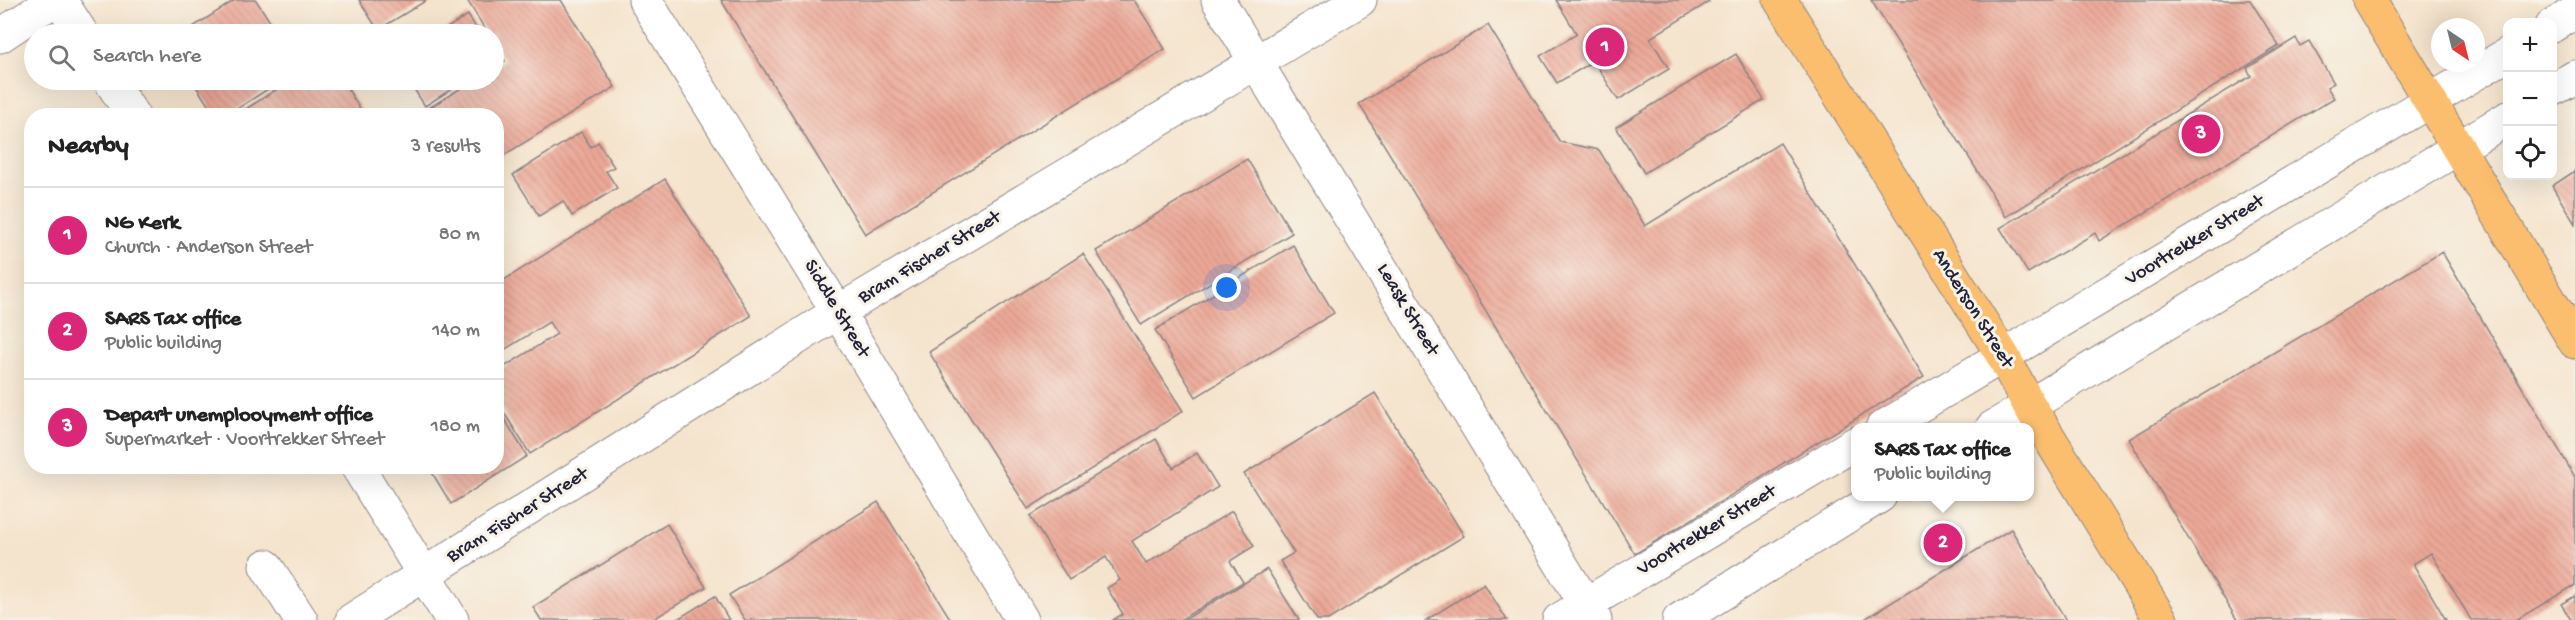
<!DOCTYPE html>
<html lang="en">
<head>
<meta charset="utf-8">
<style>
	:root { --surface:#fff; --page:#f2f2f2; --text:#222; --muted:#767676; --line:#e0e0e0; --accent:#db2777 }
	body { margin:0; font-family:"Gochi Hand",sans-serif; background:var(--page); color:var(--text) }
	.controls { position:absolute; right:18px; top:18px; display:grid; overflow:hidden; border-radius:12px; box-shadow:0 6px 24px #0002 }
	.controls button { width:54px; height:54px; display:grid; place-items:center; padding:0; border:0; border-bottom:2px solid var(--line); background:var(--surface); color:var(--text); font:30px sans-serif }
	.compass { position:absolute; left:2431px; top:18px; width:54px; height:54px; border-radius:50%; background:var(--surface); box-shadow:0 6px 24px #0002; rotate:145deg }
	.you { position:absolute; left:1227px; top:288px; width:21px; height:21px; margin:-15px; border:4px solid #fff; border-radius:50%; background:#1a73e8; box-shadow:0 0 0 9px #1a73e833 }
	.badge { display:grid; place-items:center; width:39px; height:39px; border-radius:50%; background:var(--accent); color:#fff; font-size:20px; font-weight:700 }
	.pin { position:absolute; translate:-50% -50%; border:3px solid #fff; box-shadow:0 2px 6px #0006 }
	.popup { position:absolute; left:1851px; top:423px; width:183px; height:78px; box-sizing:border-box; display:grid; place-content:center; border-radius:12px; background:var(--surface); filter:drop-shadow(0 2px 4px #0005); font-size:20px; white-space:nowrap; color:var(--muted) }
	.popup b { font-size:22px; color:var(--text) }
	.popup::after { content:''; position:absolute; left:50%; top:100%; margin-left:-12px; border:12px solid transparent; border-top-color:var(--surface) }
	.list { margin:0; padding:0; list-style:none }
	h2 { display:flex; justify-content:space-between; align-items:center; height:78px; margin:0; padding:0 24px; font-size:26px }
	h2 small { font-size:20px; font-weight:400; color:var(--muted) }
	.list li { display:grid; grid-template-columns:39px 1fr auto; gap:18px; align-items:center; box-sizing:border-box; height:96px; padding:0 24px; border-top:2px solid var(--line) }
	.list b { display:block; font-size:22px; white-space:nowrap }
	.list p { margin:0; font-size:20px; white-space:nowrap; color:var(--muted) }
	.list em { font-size:20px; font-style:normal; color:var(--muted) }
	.icon { flex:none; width:33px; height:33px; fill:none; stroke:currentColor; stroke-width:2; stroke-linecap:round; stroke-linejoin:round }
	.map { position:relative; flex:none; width:2575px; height:620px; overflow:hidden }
	.search { position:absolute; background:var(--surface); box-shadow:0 6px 24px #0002; left:24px; top:24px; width:480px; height:66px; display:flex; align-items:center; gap:15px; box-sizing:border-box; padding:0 21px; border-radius:33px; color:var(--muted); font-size:22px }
	.panel { position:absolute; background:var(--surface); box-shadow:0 6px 24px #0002; left:24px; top:108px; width:480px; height:366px; border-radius:24px }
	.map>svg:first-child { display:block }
	.building { fill:url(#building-back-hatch) }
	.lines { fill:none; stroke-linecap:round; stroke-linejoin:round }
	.minor-casing { stroke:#8c8384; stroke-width:35 }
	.major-casing { stroke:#8c8384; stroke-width:35 }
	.minor { stroke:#fff; stroke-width:33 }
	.major { stroke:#fbbe6e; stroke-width:33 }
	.labels { text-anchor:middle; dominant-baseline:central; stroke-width:6; stroke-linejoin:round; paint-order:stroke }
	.street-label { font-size:20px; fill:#22223b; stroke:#f7f3e8 }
</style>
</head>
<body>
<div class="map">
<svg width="2575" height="620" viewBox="0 0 2575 620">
	<defs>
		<pattern id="building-back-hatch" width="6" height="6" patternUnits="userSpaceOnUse" patternTransform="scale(1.5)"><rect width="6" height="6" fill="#eca897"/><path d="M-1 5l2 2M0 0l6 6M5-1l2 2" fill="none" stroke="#ca9083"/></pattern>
	</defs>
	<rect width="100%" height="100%" fill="#f7f3e8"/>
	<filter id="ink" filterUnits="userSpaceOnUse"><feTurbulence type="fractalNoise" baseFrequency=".0167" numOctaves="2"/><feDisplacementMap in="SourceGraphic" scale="12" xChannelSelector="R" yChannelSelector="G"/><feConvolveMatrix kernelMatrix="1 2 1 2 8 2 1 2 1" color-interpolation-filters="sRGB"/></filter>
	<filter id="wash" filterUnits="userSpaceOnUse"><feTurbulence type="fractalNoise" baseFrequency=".008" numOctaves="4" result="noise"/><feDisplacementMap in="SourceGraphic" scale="24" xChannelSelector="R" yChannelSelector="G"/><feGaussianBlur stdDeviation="1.35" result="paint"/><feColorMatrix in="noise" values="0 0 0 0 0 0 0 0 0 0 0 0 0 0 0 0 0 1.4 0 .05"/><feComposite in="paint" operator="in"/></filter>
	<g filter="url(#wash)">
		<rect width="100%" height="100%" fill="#f5e4cd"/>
		<g id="blocks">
			<g class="building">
				<polygon points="235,0 256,0 278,34 182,34"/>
				<polygon points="359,0 427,0 378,30"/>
				<polygon points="467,0 561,0 615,87 496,160 496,116 416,116 474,80 494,80 494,67 505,61 494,43 494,34 488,34"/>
				<polygon points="721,0 1134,0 1165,49 865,234"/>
				<polygon points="1556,0 1708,0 1709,2 1650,38 1669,69 1618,100 1594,61 1557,83 1540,56 1577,34"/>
				<polygon points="1871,0 2250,0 2279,46 2006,217"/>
				<polygon points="468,15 480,34 437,34"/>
				<polygon points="1488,25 1560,142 1599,150 1645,226 1780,143 1924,377 1635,554 1359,104"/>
				<polygon points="2296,38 2300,46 2309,41 2334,83 2327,87 2334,98 2099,241 2095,233 2028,273 2000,228 2251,76 2247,68"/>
				<polygon points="1736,54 1764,100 1644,173 1616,127"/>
				<polygon points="192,80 282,80 226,116 215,116"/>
				<polygon points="291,80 342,80 365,116 235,116"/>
				<polygon points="408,80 466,80 425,106"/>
				<polygon points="581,132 591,147 598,142 614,167 606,171 617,188 572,216 563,201 539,216 513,175"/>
				<polygon points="1247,159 1292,233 1141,325 1096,251"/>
				<polygon points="2575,171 2575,224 2552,186"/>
				<polygon points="665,179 751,316 530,454 496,400 496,372 557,334 549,322 496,355 496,285"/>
				<polygon points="1293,245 1334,313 1196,397 1155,330"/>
				<polygon points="2442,252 2575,477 2575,585 2516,620 2471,620 2431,553 2413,564 2446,620 2237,620 2129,439"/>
				<polygon points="1083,254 1183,411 1028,509 929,352"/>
				<polygon points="1375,393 1464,536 1328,620 1317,620 1280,561 1294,553 1244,474"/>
				<polygon points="502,415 527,456 451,504 428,466 496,466 496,419"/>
				<polygon points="1156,439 1173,468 1197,453 1218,487 1132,541 1146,564 1232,511 1254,546 1230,561 1243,582 1180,620 1113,620 1123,614 1107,588 1120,580 1106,557 1069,580 1030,516"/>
				<polygon points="878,502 951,620 745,620 729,595"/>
				<polygon points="667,524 706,587 652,620 541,620 533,607"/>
				<polygon points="2011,529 2066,620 1863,620"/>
				<polygon points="1267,569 1299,620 1184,620"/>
				<polygon points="1484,584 1507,620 1426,620"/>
				<polygon points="715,596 729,620 676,620"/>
				<polygon points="2575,596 2575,620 2571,620 2561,604"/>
			</g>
		</g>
	</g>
	<g filter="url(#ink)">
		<use href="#blocks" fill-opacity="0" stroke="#8c8384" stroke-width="1.5"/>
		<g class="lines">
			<g class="minor-casing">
				<g id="minor">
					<polyline points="60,0 82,34"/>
					<polyline points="645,0 838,312 1022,620"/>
					<polyline points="1218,0 1595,620"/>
					<polyline points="2552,26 2575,12"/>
					<polyline points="0,36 54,0"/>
					<polyline points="110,80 133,116"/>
					<polyline points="2552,90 2575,77"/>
					<polyline points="1882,428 2508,54"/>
					<polyline points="1992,428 2508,118"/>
					<polyline points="357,466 452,620"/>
					<polyline points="266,566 301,620"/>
					<polyline points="352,620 838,312 1360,0"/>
					<polyline points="1559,620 1856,443"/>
					<polyline points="1679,620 1880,496"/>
				</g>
			</g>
			<g class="major-casing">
				<g id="major">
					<polyline points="1780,0 2003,356 2029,405 2161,620"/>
					<polyline points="2369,0 2575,342"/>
				</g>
			</g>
			<use href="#minor" class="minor"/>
			<use href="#major" class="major"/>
		</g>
	</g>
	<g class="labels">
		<g class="street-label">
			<text transform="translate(2195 241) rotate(-31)">Voortrekker Street</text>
			<text transform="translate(930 258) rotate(-31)">Bram Fischer Street</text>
			<text transform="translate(836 309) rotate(59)">Siddle Street</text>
			<text transform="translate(1972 309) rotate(58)">Anderson Street</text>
			<text transform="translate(1407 310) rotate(59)">Leask Street</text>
			<text transform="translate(518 516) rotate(-32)">Bram Fischer Street</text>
			<text transform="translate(1707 531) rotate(-31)">Voortrekker Street</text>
		</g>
	</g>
</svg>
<div class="controls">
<button>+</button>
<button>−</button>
<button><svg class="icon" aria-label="locate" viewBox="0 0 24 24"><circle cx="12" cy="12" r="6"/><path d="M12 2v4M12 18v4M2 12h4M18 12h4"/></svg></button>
</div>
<svg class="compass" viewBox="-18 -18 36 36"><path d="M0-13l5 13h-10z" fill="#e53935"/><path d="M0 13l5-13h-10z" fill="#767676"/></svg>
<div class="you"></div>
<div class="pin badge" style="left:1605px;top:47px">1</div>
<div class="pin badge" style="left:1943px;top:543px">2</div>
<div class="popup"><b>SARS Tax office</b>Public building</div>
<div class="pin badge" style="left:2201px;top:134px">3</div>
<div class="search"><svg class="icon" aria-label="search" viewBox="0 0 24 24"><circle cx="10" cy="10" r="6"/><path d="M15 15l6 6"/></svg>Search here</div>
<section class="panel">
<h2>Nearby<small>3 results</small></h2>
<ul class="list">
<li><span class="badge">1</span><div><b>NG Kerk</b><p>Church · Anderson Street</p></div><em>80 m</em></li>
<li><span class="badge">2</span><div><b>SARS Tax office</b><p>Public building</p></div><em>140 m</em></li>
<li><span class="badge">3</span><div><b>Depart unemplooyment office</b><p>Supermarket · Voortrekker Street</p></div><em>180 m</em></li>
</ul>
</section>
</div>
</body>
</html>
